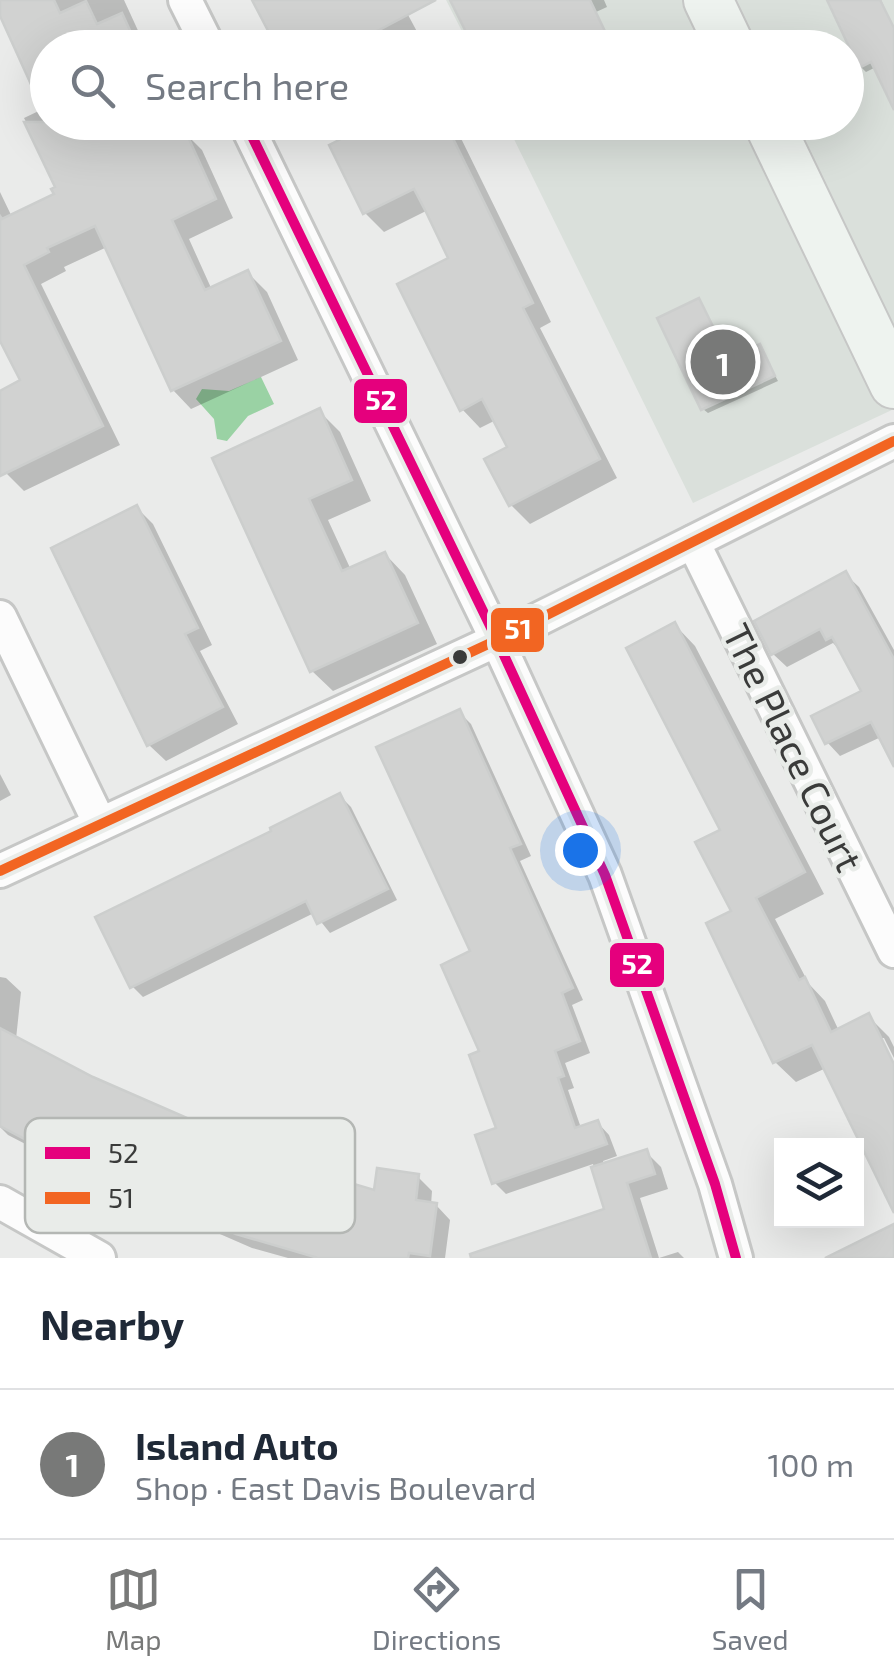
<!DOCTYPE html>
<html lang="en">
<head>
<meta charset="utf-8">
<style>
	:root { --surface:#fff; --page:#f2f2f3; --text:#1f2937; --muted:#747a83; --line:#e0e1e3; --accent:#787978 }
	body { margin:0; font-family:"Exo 2",sans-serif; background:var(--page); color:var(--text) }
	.controls { position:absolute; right:30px; bottom:30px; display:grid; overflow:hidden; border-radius:0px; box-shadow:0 10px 40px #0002 }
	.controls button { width:90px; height:90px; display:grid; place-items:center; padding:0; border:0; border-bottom:2px solid var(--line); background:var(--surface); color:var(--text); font:50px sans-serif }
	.you { position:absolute; left:580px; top:850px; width:35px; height:35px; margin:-25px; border:8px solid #fff; border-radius:50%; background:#1a73e8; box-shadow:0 0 0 15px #1a73e833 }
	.badge { display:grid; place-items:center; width:65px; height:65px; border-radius:50%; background:var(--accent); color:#fff; font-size:32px; font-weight:700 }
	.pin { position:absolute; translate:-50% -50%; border:5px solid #fff; box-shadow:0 2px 10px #0006 }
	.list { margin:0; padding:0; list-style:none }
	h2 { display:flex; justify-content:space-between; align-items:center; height:130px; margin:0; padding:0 40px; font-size:42px }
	h2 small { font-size:32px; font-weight:400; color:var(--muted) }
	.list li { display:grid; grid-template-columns:65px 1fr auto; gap:30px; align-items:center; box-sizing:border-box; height:150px; padding:0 40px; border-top:2px solid var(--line) }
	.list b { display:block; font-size:38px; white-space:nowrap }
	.list p { margin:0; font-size:32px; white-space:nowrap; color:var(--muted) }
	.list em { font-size:32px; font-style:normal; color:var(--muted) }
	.icon { flex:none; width:55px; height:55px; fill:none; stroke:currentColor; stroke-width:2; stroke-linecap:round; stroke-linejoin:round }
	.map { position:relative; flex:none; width:894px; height:1258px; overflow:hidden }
	.search { position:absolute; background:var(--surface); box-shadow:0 10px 40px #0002; left:30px; right:30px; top:30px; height:110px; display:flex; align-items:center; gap:25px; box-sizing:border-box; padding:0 35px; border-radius:55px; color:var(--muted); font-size:38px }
	.sheet { height:280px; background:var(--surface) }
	nav { display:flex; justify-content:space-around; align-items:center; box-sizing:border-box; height:140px; border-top:2px solid var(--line); background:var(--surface); font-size:28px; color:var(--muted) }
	nav a { display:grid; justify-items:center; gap:5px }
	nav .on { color:var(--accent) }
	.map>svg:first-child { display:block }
	.built { fill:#dae0db }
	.water { fill:#9ad2a4 }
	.shadow { fill:#0003 }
	.building { fill:#d1d2d1; stroke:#cccecd; stroke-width:2.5 }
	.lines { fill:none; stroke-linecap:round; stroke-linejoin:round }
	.street-casing { stroke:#c6c7c6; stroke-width:38 }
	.secondary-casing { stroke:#c6c7c6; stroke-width:52 }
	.street { stroke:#fcfcfc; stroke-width:32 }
	.secondary { stroke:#eef3ef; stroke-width:48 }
	.bus-1-casing { stroke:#e9ece9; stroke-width:18 }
	.bus-2-casing { stroke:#e9ece9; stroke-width:18 }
	.bus-1 { stroke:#e5007d; stroke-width:10 }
	.bus-2 { stroke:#f26522; stroke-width:10 }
	.bus-dot { fill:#3a3b3a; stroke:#e9ece9; stroke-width:4 }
	.labels { text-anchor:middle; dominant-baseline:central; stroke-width:9; stroke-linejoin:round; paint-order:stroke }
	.street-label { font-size:38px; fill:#3a3b3a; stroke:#e9ece9 }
	.key { fill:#e9ece9; stroke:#b4b7b4; stroke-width:2.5 }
	.key-label { font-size:28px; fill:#3a3b3a }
	.line-badge { stroke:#e9ece9; stroke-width:4 }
	.badge-label { font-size:28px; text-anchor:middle; font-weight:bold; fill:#fff }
</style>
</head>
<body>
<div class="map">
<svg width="894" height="1258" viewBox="0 0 894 1258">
	<rect width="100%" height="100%" fill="#eaebea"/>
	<polygon class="built" points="446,0 894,0 894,409 693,503 506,123 846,122 846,48 470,47"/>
	<polygon class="water" points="261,377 274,404 248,416 227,441 217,439 214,419 196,399 202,389 229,391"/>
	<g class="shadow">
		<polygon points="0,0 124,0 146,48 48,48 48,122 181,122 187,135 202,150 233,218 189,239 212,290 248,273 267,292 298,360 191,409 173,390 107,247 64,267 66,271 41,284 120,445 24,491 6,473 0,461 0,393 23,382 0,335 0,192 12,217 57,195 59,188 24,118 45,108 0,10"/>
		<polygon points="275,0 400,0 421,39 404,48 280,48"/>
		<polygon points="453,0 604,0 607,7 596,12 614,48 477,48"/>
		<polygon points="830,0 881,0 894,28 894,104 876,67 866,72 861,67"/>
		<polygon points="380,122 453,122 551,322 540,328 617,478 530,524 511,505 511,448 496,420 480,428 462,409 452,259 428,210 384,232 365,213"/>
		<polygon points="699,301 730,361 759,347 778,381 708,413 703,409"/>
		<polygon points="319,411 340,432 371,501 328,520 351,570 385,554 405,575 437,644 333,691 312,671 215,459"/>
		<polygon points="137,508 153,524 212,645 200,651 238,724 166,761 149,745 55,549"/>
		<polygon points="845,574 859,587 894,650 894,762 881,737 840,756 827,742 864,692 842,652 833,643 787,667 773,654"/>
		<polygon points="675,625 695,646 824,894 775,919 809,984 825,1001 839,1031 868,1016 889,1037 894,1047 894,1058 884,1038 878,1038 894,1069 894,1207 826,1068 796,1082 775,1062 734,912 724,831"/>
		<polygon points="459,712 471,724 531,856 520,861 583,1000 572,1005 590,1053 565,1063 574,1088 568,1090 581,1128 598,1123 609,1135 617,1156 603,1161 604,1165 646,1152 661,1167 668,1189 640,1198 659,1258 678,1252 684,1258 493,1258 490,1249 607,1210 593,1164 506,1194 494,1182 499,1130 482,1053"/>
		<polygon points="0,774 11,795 0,801"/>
		<polygon points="340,796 351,807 397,900 330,933 314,913 143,997 132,986"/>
		<polygon points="0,977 6,978 21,992 16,1039 92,1080 271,1158 276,1163 376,1193 418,1177 432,1191 431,1205 436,1205 450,1220 445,1258 288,1258 252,1248 89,1177 8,1135 0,1127"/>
	</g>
	<g class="building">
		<polygon points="0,0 54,0 60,13 86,1 97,24 122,13 138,48 48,48 48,122 0,16"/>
		<polygon points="252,0 436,0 345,48 277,48"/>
		<polygon points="450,0 590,0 613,48 474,48"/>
		<polygon points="827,0 880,0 894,28 894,110 871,62 859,68"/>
		<polygon points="24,122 173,122 177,131 184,128 216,199 172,220 194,267 205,290 248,270 281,341 171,391 95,226 47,248 49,252 24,265 103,426 0,476 0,391 20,380 0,341 0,216 2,219 54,194 51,189 55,187"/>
		<polygon points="375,122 445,122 533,303 523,308 600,459 509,506 484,459 507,447 482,399 460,411 397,284 448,258 426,212 414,189 363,214 329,145"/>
		<polygon points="699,298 729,359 760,344 775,376 701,410 657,318"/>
		<polygon points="320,408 352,480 309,499 342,571 385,552 418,623 310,672 212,458"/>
		<polygon points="137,505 198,628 185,634 223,707 147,746 51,548"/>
		<polygon points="846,571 894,659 894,767 871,722 825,744 811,716 861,691 832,637 826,640 820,629 771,655 754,621"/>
		<polygon points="675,622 805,872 756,898 799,980 805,977 831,1032 869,1013 894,1064 894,1213 812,1045 773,1063 706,923 731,911 695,842 720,830 626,648"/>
		<polygon points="460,709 521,844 510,848 573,988 562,993 580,1041 555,1051 564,1076 558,1078 575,1128 598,1120 607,1144 492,1184 475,1135 496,1128 469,1055 479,1051 441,965 470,951 376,747"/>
		<polygon points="340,793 388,889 317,924 306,901 130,988 95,917 271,831 270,828"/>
		<polygon points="0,1028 93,1077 272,1155 270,1159 374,1190 377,1168 419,1174 416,1200 437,1203 430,1256 409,1253 408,1258 318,1258 236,1234 72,1164 0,1126"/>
		<polygon points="647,1149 655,1174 627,1183 651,1258 471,1258 470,1254 604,1209 591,1167"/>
		<polygon points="894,1224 894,1258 825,1258"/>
	</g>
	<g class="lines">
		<g class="street-casing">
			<g id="street">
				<polyline points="185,0 209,48"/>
				<polyline points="245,122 497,640 605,875 715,1184 736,1258"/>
				<polyline points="693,542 894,951"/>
				<polyline points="0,617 100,824"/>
				<polyline points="0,871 497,640 894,441"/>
				<polyline points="0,1202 99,1258"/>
			</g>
		</g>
		<g class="secondary-casing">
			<g id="secondary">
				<polyline points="708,0 731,48"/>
				<polyline points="768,122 894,384"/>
			</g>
		</g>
		<use href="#street" class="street"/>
		<use href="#secondary" class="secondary"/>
		<g class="bus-1-casing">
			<polyline id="bus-1" points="245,122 497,640 605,875 715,1184 736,1258"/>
		</g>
		<g class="bus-2-casing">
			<polyline id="bus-2" points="0,871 497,640 894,441"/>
		</g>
		<use href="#bus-1" class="bus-1"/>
		<use href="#bus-2" class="bus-2"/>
	</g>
	<circle class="bus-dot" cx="460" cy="657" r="9"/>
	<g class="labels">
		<g class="street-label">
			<text transform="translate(794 747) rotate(64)">The Place Court</text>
		</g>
	</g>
	<rect x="25" y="1118" width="330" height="115" rx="15" class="key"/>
	<rect x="45" y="1147" width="45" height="12" fill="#e5007d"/>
	<rect x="45" y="1192" width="45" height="12" fill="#f26522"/>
	<g class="key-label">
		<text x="108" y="1163">52</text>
		<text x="108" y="1208">51</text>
	</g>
	<g class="line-badge">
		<rect x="352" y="377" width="57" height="48" rx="10" fill="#e5007d"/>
		<rect x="489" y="606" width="57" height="48" rx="10" fill="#f26522"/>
		<rect x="608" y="941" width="58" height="48" rx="10" fill="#e5007d"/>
	</g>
	<g class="badge-label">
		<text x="381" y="410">52</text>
		<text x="518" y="639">51</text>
		<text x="637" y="974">52</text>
	</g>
</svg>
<div class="controls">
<button><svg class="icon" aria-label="layers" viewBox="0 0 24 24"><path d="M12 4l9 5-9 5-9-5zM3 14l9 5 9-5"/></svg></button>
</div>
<div class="you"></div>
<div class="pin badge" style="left:723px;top:362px">1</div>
<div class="search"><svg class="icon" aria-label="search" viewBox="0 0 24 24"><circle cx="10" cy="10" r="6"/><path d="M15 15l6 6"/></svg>Search here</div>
</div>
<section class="sheet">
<h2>Nearby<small></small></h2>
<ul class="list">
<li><span class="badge">1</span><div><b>Island Auto</b><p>Shop · East Davis Boulevard</p></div><em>100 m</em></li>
</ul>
</section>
<nav>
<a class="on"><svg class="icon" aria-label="map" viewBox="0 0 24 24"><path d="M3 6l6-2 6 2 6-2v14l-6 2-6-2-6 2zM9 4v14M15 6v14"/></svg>Map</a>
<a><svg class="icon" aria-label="directions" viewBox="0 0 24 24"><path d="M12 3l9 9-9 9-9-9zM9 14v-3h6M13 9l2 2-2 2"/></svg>Directions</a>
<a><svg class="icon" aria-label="saved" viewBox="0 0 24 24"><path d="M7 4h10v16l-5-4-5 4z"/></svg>Saved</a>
</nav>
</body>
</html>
